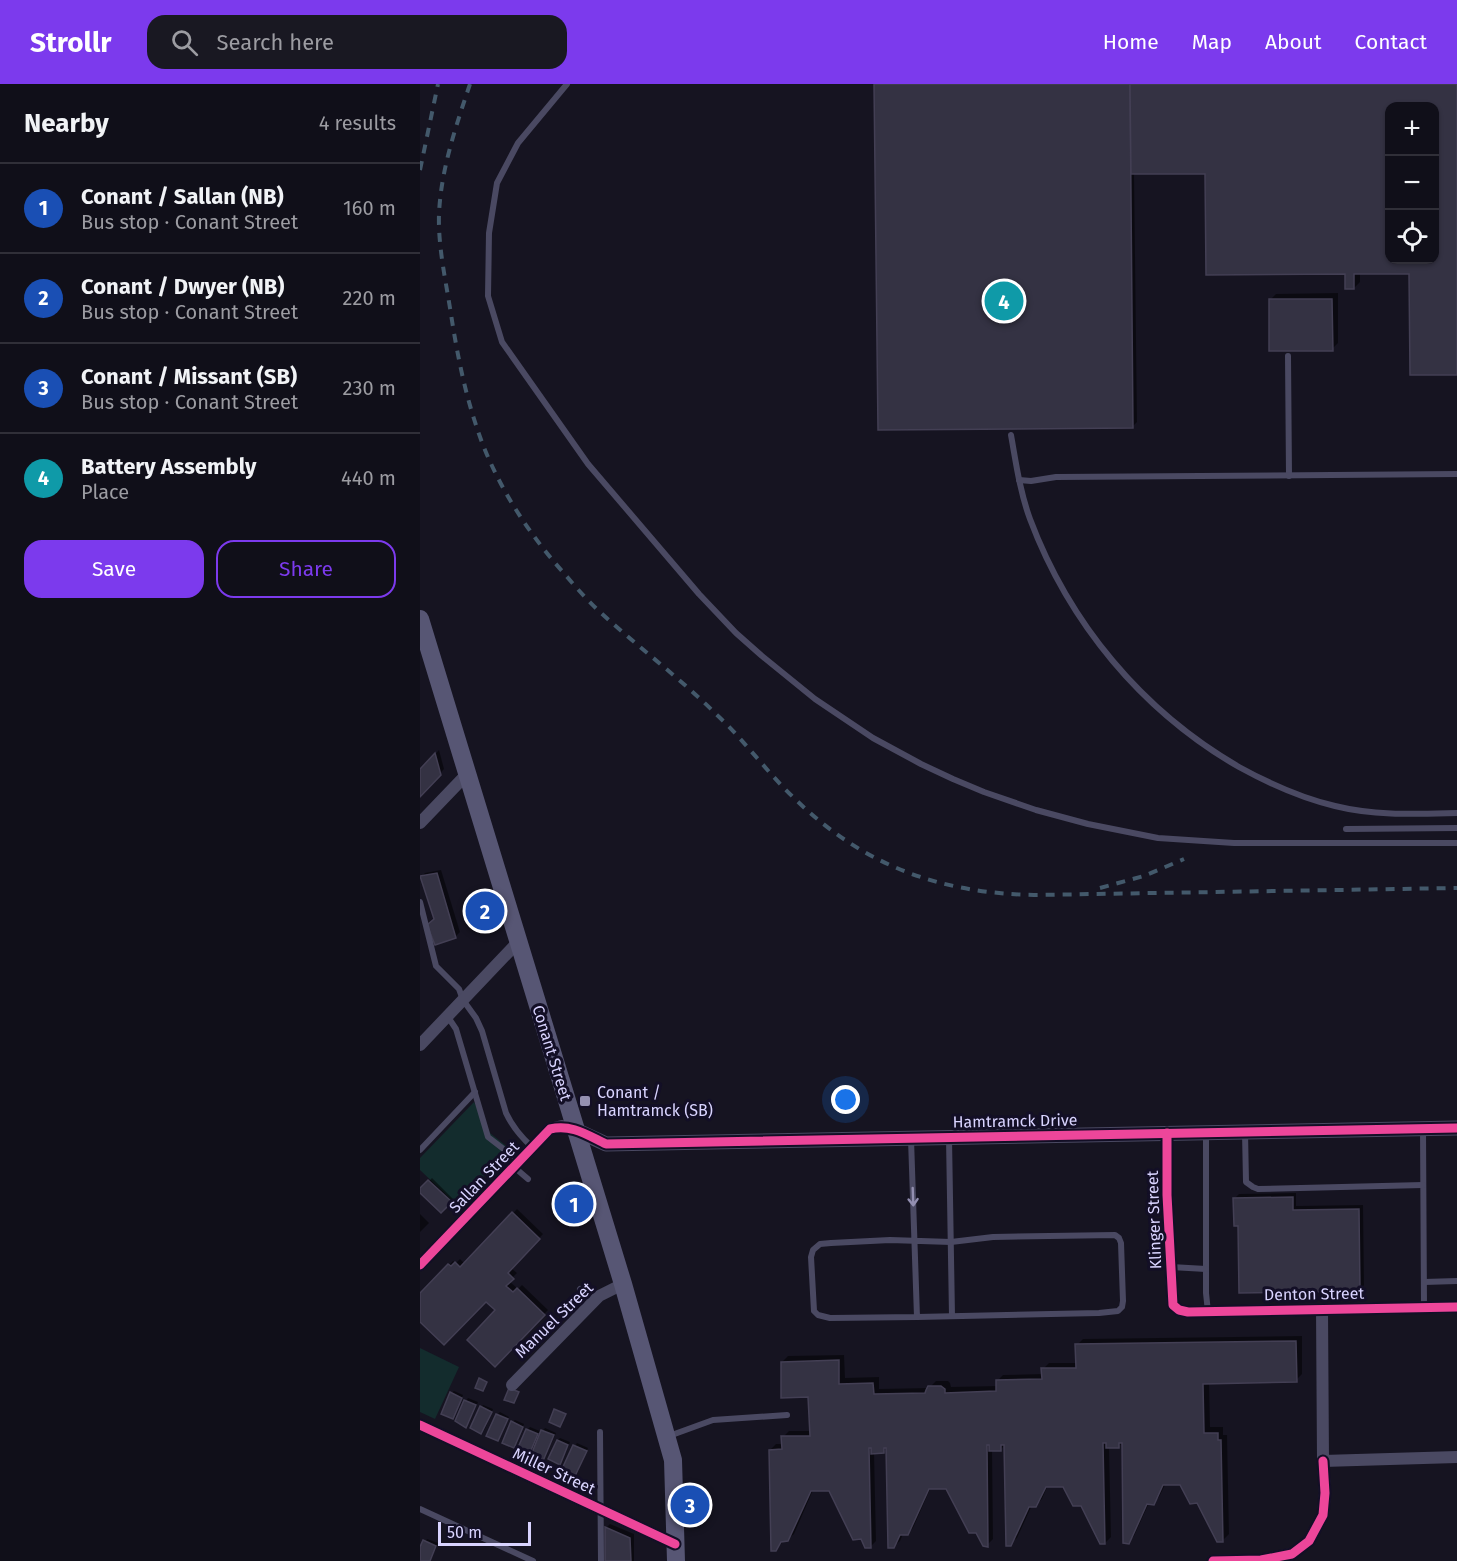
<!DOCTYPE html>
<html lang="en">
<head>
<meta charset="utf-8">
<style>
	:root { --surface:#100f19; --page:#191822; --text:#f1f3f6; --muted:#9c9ca2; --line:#302f38; --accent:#7c3aed }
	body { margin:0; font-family:"Fira Sans",sans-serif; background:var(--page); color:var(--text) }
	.controls { position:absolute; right:18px; top:18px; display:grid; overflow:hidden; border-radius:12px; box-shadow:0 2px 4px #0004 }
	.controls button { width:54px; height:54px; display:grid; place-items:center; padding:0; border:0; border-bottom:2px solid var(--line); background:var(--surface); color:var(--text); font:30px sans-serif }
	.scale { position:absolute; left:18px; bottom:15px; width:93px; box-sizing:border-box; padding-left:6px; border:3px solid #d9d4ff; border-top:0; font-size:16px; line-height:21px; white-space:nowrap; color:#d9d4ff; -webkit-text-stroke:4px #130f26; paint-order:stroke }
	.you { position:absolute; left:426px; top:1016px; width:21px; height:21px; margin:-15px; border:4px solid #fff; border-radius:50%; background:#1a73e8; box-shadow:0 0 0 9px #1a73e833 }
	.badge { display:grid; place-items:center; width:39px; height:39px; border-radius:50%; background:var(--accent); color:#fff; font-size:20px; font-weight:700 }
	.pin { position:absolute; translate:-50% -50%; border:3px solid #fff; box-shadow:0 2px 6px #0006 }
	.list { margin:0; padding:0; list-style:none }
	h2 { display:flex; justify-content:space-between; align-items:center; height:78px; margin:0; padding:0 24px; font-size:26px }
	h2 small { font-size:20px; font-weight:400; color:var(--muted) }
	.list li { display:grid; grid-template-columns:39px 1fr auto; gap:18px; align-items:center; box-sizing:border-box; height:90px; padding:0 24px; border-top:2px solid var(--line) }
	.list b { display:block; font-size:22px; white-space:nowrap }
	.list p { margin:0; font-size:20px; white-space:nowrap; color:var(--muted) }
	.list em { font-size:20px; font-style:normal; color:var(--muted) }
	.actions { display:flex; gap:12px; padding:18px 24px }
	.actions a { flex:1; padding:14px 0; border:2px solid var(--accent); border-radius:18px; text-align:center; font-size:21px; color:var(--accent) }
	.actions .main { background:var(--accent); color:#fff }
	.icon { flex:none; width:33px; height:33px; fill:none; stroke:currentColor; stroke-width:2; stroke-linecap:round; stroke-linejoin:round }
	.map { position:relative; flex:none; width:1037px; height:1477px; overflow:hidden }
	header { display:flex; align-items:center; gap:36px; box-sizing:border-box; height:84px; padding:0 30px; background:var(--accent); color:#fff }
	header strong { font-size:28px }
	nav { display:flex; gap:33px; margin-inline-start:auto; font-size:21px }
	.search { width:420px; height:54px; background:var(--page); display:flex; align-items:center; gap:15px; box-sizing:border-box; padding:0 21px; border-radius:18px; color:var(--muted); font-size:22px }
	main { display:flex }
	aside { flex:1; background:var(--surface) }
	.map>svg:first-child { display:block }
	.green { fill:#132c2d }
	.shadow { fill:#0007; fill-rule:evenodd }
	.building { fill:#343243; stroke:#433f54; stroke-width:1.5; fill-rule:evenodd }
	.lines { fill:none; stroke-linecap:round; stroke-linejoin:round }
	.service { stroke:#4a4962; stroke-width:6 }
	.minor { stroke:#4a4962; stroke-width:12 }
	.tertiary { stroke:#4a4962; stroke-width:15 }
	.secondary { stroke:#575674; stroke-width:18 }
	.rail { stroke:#43596b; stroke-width:4; stroke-dasharray:9 8; stroke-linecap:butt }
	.cycleway-casing { stroke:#130f26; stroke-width:13 }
	.cycleway { stroke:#ed469a; stroke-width:9 }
	.oneway { stroke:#928eb0 }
	.poi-dot { fill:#9591b1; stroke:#130f26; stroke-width:2 }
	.labels { text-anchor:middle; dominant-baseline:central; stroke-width:6; stroke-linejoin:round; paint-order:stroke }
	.street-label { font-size:16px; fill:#d9d4ff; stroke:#130f26 }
	.poi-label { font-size:16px; fill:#d9d4ff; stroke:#130f26; text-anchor:start }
</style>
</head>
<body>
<header>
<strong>Strollr</strong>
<div class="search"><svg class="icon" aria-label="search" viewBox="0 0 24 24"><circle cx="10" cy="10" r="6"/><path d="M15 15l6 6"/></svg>Search here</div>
<nav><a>Home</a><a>Map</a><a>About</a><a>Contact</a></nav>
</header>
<main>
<aside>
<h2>Nearby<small>4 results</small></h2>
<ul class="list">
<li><span class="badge" style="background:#1a4fb4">1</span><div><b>Conant / Sallan (NB)</b><p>Bus stop · Conant Street</p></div><em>160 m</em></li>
<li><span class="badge" style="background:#1a4fb4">2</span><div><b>Conant / Dwyer (NB)</b><p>Bus stop · Conant Street</p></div><em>220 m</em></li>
<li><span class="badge" style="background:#1a4fb4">3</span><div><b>Conant / Missant (SB)</b><p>Bus stop · Conant Street</p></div><em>230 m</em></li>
<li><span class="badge" style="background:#0f9aa8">4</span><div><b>Battery Assembly</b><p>Place</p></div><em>440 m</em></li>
</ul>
<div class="actions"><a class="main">Save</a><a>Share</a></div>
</aside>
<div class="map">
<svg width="1037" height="1477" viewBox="0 0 1037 1477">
	<rect width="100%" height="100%" fill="#161421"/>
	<g class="green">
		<polygon points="54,1018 70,1049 90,1065 37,1121 0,1086 0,1074"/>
		<polygon points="0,1264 39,1283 15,1335 0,1328"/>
	</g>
	<g class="shadow">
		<path d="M456,0h581v289l-46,-101 -51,1v9l-6,6 -7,-15 -140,-101 -73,1 3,249 -4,4zM970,22h44v154h-44z"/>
		<polygon points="918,209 918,259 912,265 850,216 856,210"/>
		<polygon points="19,666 24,685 0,711 0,687"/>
		<polygon points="21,786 40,848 36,852 15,835 1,793 5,789"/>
		<polygon points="12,1094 33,1115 21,1127 0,1107"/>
		<polygon points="876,1109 876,1122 943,1121 944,1201 940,1206 820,1141 815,1114 819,1110"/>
		<polygon points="97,1125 123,1150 91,1184 97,1189 89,1197 98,1205 102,1201 128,1226 75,1281 77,1226 66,1216 0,1236 0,1211 33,1177 36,1179 40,1175 45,1180"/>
		<polygon points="0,1130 9,1139 0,1148"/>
		<polygon points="882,1252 882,1290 876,1296 789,1298 790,1343 803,1343 803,1351 807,1351 809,1450 803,1456 778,1418 761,1399 746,1399 739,1413 733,1419 729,1419 714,1452 708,1458 703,1358 698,1363 689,1363 691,1453 685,1459 662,1420 644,1401 628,1401 622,1415 616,1421 612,1421 597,1454 590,1460 586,1360 581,1365 572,1365 573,1455 567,1461 527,1403 511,1403 493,1444 487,1450 483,1450 480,1457 473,1463 468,1364 463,1368 454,1368 456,1457 450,1463 410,1406 393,1406 374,1450 367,1456 364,1456 356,1466 350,1366 356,1360 363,1360 363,1353 369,1347 391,1347 389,1312 362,1278 368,1272 424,1271 425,1294 459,1293 459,1305 509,1304 516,1297 528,1297 530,1299 531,1303 578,1302 577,1297 583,1291 623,1290 623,1285 629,1279 657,1279 657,1261 663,1255"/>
		<polygon points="34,1307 43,1311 35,1331 32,1333 31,1309"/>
		<polygon points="48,1314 58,1318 49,1338 45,1342 37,1336 46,1317"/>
		<polygon points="63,1321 73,1325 65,1345 61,1349 61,1323"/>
		<polygon points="80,1328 89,1333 81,1352 78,1355 77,1331"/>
		<polygon points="95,1336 104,1340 96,1360 92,1338"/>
		<polygon points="110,1343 122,1348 125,1344 136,1349 125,1373 123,1375 117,1361 107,1371 99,1365 108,1345"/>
		<polygon points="140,1354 150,1358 142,1376 140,1379 138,1356"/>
		<polygon points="157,1359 168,1364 158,1387 155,1390 155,1362"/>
		<polygon points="190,1440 214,1450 214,1477 187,1477 186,1444"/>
		<polygon points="7,1455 18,1459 10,1477 0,1477 0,1466"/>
	</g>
	<g class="building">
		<polygon points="454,0 710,0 713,344 458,346"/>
		<path d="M710,0h327v291h-47l-1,-101h-55v15h-9v-15l-139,1 -1,-101h-74zM970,22h44v154h-44z"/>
		<polygon points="849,215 912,215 913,267 849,267"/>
		<polygon points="15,669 21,691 0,713 0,685"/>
		<polygon points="17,789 36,854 15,861 7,841 14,835 0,792"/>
		<polygon points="8,1096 32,1118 21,1129 0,1109 0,1104"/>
		<polygon points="873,1113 873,1126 939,1125 940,1207 819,1209 818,1142 814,1142 813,1114"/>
		<polygon points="92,1128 120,1155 88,1189 94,1195 86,1202 93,1208 97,1204 125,1231 75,1283 47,1256 75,1226 66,1218 24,1261 0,1238 0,1209 28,1180 31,1182 35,1178 40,1183"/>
		<polygon points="876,1257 877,1298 783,1300 784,1349 798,1349 798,1356 801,1356 803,1458 797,1458 777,1419 770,1420 760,1401 743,1401 734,1421 727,1420 709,1460 703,1459 702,1359 699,1359 699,1364 686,1364 686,1359 683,1359 685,1460 680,1460 661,1422 653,1422 643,1403 626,1403 616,1423 609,1423 591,1462 586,1462 584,1361 581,1361 581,1367 569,1367 569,1361 567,1361 568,1463 563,1462 556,1449 549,1449 526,1405 509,1405 488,1451 480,1451 474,1464 468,1464 466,1364 464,1364 464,1369 451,1370 451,1364 449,1364 451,1464 445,1464 441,1455 433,1456 409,1407 391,1407 368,1457 361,1458 356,1467 351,1467 349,1366 362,1365 361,1352 390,1352 388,1313 361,1314 361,1278 419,1276 419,1300 453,1299 454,1310 505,1309 506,1306 508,1302 521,1302 525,1305 525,1309 576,1307 576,1296 622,1295 621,1284 656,1284 655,1260"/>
		<polygon points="59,1294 67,1298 63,1307 55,1304"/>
		<polygon points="89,1304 99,1308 94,1319 84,1316"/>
		<polygon points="30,1308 42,1314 33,1335 21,1330"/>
		<polygon points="44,1316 56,1321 46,1344 35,1337"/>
		<polygon points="60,1322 72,1328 61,1350 50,1344"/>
		<polygon points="134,1325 146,1330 140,1343 129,1338"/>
		<polygon points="76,1330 88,1335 78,1357 66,1352"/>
		<polygon points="91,1337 103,1343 94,1364 82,1359"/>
		<polygon points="106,1345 118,1350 109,1371 107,1372 97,1366"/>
		<polygon points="121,1346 134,1351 123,1377 119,1375 117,1379 109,1376"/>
		<polygon points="137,1356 148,1361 140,1381 128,1375"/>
		<polygon points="153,1361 167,1367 155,1392 142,1385"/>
		<polygon points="185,1443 210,1454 211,1477 185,1477"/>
		<polygon points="3,1456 16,1462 10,1477 0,1477 0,1463"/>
	</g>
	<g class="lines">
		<g class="service">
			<polyline points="147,0 98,59 77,99 69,149 68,212 82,258 168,380 279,510 316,549 342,572 395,615 453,654 501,680 533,695 564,708 616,726 668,740 738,754 814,759 1037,759"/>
			<polyline points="868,272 869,392"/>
			<path d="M591,351c5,28 9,57 19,84 39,104 112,192 209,248 31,17 62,31 96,39 40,10 81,8 122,7"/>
			<polyline points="599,396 611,397 636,393 1037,390"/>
			<polyline points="926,745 1037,744"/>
			<path d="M0,818l16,64 23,23 4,11 13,18 6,13 24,82c7,15 15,24 26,34"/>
			<polyline points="28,933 36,945 68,1053 99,1077"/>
			<polyline points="1003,1044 1004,1223"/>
			<polyline points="786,1048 786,1209 788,1228"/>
			<polyline points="825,1048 826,1098 833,1103 838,1105 1003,1101"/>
			<polyline points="529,1054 532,1232"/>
			<polyline points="491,1055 497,1233 679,1229 698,1227 702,1223 703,1217 701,1159 699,1154 695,1151 573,1153 531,1158 470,1156 411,1159 400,1160 393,1166 391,1173 394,1227 398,1231 410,1234 497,1233"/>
			<polyline points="0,1066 55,1008"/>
			<polyline points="94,1083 108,1095"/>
			<polyline points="751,1183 786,1185"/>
			<polyline points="1004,1198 1037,1197"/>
			<polyline points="160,1205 173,1218"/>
			<polyline points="180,1348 181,1477"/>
			<polyline points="249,1352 293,1336 367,1331"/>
			<polyline points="0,1425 113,1477"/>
		</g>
		<g class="minor">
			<polyline points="0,739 47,690"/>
			<polyline points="0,961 98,858"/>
			<polyline points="747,1049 747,1111 753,1221 759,1226 768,1228 1037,1223"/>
			<polyline points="0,1181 130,1045 142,1042 156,1046"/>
			<polyline points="902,1225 903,1377 1037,1373"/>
			<polyline points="92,1301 179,1212 203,1200"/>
			<polyline points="0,1341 255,1460"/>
			<polyline points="793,1477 841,1476 872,1470 889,1457 903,1431 905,1409 903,1377"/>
		</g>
		<polyline class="tertiary" points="156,1046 186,1060 1037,1044"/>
		<polyline class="secondary" points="0,535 203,1200 253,1376 256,1477"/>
		<g class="rail">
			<path d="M50,0c-14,42 -29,85 -31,130 -1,31 6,63 11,94 6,39 13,77 25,114 17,55 49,106 87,149 12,14 24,28 38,41 38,35 80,66 117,103 27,25 49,56 76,82 69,68 145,96 241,98l423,-7"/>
			<polyline points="0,86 18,0"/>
			<polyline points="680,804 724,792 764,775"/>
		</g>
		<g class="cycleway-casing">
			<g id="cycleway">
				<polyline points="747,1049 747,1111 753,1221 759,1226 768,1228 1037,1223"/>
				<path d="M0,1181l130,-136c22,-5 37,6 56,15l851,-16"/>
				<polyline points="0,1341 255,1460"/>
				<polyline points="793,1477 841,1476 872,1470 889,1457 903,1431 905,1409 903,1377"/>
			</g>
		</g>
		<use href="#cycleway" class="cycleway"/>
	</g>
	<defs><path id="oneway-shaft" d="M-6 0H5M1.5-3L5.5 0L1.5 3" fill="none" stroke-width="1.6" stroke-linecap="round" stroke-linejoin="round" transform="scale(1.5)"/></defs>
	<use class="oneway" href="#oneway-shaft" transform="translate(493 1113) rotate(88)"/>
	<rect class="poi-dot" x="159" y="1011" width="12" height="12" rx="3"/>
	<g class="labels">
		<g class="street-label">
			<text transform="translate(132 969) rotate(73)">Conant Street</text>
			<text transform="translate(595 1037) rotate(-1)">Hamtramck Drive</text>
			<text transform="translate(64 1093) rotate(-46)">Sallan Street</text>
			<text transform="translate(734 1136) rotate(-92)">Klinger Street</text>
			<text transform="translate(894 1210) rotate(-1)">Denton Street</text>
			<text transform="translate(134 1236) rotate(-44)">Manuel Street</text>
			<text transform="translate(134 1387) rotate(25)">Miller Street</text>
		</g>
		<g class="poi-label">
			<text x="177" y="1008">Conant /<tspan x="177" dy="18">Hamtramck (SB)</tspan></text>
		</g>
	</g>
</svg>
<div class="controls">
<button>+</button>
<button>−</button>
<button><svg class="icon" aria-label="locate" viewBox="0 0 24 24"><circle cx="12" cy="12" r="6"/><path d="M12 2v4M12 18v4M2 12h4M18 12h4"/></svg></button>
</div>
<div class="scale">50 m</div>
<div class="you"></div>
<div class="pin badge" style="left:154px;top:1120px;background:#1a4fb4">1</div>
<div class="pin badge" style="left:65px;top:827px;background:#1a4fb4">2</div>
<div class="pin badge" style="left:270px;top:1421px;background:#1a4fb4">3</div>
<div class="pin badge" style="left:584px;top:217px;background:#0f9aa8">4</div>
</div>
</main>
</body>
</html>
